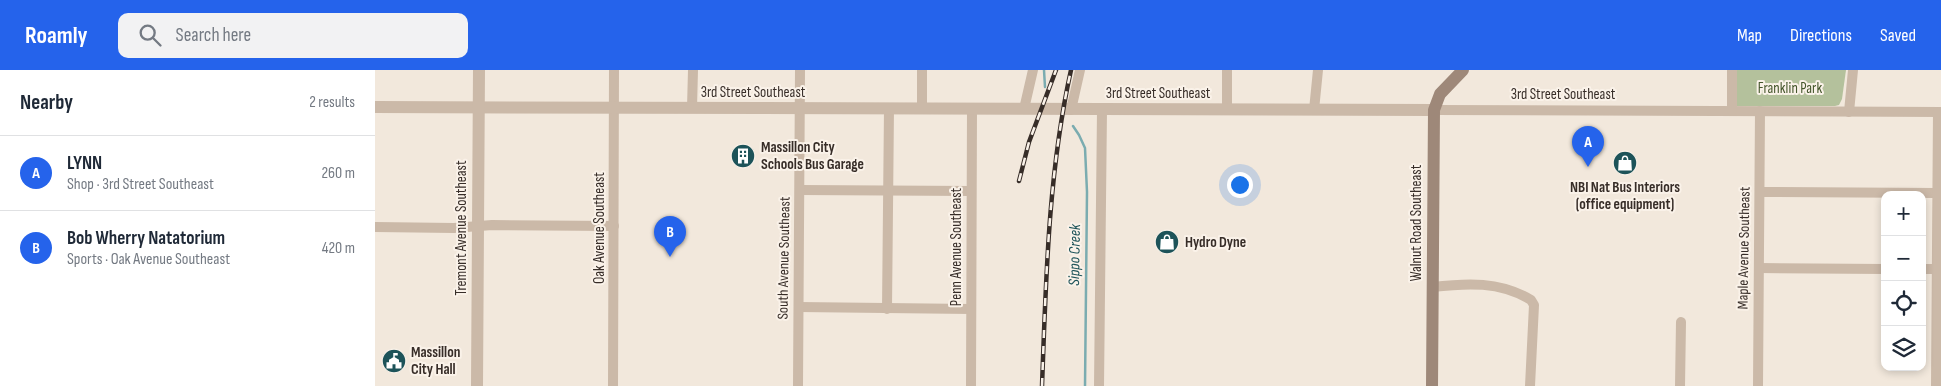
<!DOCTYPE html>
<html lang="en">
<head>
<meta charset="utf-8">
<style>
	:root { --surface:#fff; --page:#f2f2f3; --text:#1f2937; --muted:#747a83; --line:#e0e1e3; --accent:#2563eb }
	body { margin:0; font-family:"Sofia Sans Condensed",sans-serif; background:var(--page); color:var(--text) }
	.controls { position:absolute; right:15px; bottom:15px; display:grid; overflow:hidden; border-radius:10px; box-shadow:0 2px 8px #0003 }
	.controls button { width:45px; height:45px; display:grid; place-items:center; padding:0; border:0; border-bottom:1px solid var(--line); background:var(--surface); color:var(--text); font:25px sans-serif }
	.you { position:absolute; left:864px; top:114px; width:18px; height:18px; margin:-12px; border:4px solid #fff; border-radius:50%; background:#1a73e8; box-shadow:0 0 0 8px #1a73e833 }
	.badge { display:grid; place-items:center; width:32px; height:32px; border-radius:50%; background:var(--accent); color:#fff; font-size:16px; font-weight:700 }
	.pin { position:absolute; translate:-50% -41px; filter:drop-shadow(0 1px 2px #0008) }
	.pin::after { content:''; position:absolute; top:26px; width:18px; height:15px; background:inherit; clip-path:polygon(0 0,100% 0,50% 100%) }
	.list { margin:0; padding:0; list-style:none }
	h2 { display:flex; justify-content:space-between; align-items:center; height:65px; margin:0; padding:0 20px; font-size:21px }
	h2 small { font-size:16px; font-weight:400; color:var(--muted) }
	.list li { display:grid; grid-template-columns:32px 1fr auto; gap:15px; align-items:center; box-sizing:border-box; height:75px; padding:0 20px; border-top:1px solid var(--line) }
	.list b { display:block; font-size:19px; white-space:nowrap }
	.list p { margin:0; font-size:16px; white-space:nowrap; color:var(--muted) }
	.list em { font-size:16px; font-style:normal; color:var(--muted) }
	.icon { flex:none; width:28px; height:28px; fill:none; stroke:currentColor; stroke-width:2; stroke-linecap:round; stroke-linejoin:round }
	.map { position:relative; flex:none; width:1566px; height:316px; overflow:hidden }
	header { display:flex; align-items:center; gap:30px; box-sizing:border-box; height:70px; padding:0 25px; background:var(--accent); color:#fff }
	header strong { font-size:24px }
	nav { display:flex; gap:28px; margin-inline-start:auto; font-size:18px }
	.search { width:350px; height:45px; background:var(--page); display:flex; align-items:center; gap:12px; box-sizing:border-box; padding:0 18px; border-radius:10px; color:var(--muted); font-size:19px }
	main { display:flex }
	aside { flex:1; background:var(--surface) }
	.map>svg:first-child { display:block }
	.green { fill:#b4c19c }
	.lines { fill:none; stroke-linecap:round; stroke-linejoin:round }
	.stream { stroke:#7bacb0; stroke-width:2.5 }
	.minor { stroke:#cbb9a8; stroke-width:10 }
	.tertiary { stroke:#cbb9a8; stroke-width:12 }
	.secondary { stroke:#9e8879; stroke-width:12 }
	.rail-casing { stroke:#372d28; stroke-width:4.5 }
	.rail { stroke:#faf2e9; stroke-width:2.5; stroke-dasharray:8; stroke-linecap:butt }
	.labels { text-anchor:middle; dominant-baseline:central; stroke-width:4; stroke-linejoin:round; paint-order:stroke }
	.park-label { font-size:15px; fill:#45562c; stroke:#faf2e9 }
	.street-label { font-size:15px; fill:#372d28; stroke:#faf2e9 }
	.poi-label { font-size:15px; font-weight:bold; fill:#372d28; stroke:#faf2e9; text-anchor:start }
	.water-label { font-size:16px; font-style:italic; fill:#1d5359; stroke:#faf2e9 }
</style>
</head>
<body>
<header>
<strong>Roamly</strong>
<div class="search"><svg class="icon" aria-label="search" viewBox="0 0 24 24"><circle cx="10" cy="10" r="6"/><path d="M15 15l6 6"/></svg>Search here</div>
<nav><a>Map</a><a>Directions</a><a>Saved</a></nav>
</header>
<main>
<aside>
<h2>Nearby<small>2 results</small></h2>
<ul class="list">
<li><span class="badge">A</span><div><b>LYNN</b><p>Shop · 3rd Street Southeast</p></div><em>260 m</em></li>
<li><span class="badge">B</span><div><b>Bob Wherry Natatorium</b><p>Sports · Oak Avenue Southeast</p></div><em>420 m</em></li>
</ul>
</aside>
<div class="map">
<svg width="1566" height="316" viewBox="0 0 1566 316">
	<rect width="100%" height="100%" fill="#f2e8dc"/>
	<polygon class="green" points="1360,0 1471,0 1467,29 1464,35 1460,36 1361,36"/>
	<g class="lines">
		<g class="stream">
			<polyline points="669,0 670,17"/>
			<polyline points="698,56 704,65 710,78 712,122 710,316"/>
		</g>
		<g class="minor">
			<polyline points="547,0 547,39"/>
			<polyline points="317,38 318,0"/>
			<polyline points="649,39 658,0"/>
			<polyline points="852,39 852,0"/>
			<polyline points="696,40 705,0"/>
			<polyline points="939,40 943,0"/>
			<polyline points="1059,40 1566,42"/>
			<polyline points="1357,41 1357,0"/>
			<polyline points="1474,42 1478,0"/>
			<polyline points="425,120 596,121"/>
			<polyline points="1385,122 1562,123"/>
			<polyline points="0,157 79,158 117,155 239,156"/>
			<polyline points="1384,198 1510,199"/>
			<polyline points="1547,199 1566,199"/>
			<path d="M1057,217c35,-4 68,-6 99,13l3,5 -4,81"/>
			<polyline points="424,237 596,239"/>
			<polyline points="512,239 514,38"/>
			<polyline points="238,316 239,0"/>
			<polyline points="423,316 425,0"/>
			<polyline points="596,316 597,39"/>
			<polyline points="724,316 727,40"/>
			<polyline points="1305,316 1306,252"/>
			<polyline points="1383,316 1385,41"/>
			<polyline points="1561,316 1563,42"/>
		</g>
		<g class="tertiary">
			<polyline points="0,37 1059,40"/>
			<polyline points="102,316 104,0"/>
		</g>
		<polyline class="secondary" points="1057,316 1059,40 1065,24 1088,0"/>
		<g class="rail-casing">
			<g id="rail">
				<polyline points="644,111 654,72 681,0"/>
				<path d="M667,316c4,-106 6,-212 29,-316"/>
			</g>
		</g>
		<use href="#rail" class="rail"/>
	</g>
	<defs>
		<g id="building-disc" transform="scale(1.25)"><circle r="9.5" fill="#1d5359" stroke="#faf2e9"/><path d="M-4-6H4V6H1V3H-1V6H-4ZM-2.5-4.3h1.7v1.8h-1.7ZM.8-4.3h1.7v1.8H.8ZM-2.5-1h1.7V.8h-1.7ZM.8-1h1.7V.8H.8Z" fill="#fff"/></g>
		<g id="shop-disc" transform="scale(1.25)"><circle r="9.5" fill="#1d5359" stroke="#faf2e9"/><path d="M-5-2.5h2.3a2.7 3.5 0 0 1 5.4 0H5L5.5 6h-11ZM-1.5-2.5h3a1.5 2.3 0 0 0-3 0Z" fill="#fff"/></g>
		<g id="civic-disc" transform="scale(1.25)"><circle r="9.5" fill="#1d5359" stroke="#faf2e9"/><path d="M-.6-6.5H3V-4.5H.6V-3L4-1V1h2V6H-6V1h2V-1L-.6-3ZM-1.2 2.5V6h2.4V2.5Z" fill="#fff"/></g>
	</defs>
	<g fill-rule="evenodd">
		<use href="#building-disc" x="368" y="86"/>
		<use href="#shop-disc" x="1250" y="93"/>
		<use href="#shop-disc" x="792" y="172"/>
		<use href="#civic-disc" x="19" y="291"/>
	</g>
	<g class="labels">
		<g class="park-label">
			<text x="1415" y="18">Franklin Park</text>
		</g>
		<g class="street-label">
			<text x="378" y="22">3rd Street Southeast</text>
			<text x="783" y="23">3rd Street Southeast</text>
			<text x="1188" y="24">3rd Street Southeast</text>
			<text transform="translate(1041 153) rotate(-90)">Walnut Road Southeast</text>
			<text transform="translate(86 158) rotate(-90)">Tremont Avenue Southeast</text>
			<text transform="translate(224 158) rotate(-90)">Oak Avenue Southeast</text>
			<text transform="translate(581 177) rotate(-90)">Penn Avenue Southeast</text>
			<text transform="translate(1369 178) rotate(-89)">Maple Avenue Southeast</text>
			<text transform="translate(409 188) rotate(-89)">South Avenue Southeast</text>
		</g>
		<g class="poi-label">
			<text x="386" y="77">Massillon City<tspan x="386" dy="17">Schools Bus Garage</tspan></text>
			<text x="1250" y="117" text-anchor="middle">NBI Nat Bus Interiors<tspan x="1250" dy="17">(office equipment)</tspan></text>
			<text x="810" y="172">Hydro Dyne</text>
			<text x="36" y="282">Massillon<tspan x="36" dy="17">City Hall</tspan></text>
		</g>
		<g class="water-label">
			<text transform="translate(700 185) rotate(-89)">Sippo Creek</text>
		</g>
	</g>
</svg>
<div class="controls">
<button>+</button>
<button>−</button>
<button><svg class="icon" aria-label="locate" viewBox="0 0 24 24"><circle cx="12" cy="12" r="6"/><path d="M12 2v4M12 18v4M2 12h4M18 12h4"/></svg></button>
<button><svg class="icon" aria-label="layers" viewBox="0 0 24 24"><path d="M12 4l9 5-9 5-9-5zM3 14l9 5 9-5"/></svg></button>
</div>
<div class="you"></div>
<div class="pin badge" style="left:1213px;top:97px">A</div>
<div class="pin badge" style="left:295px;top:187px">B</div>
</div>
</main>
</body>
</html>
